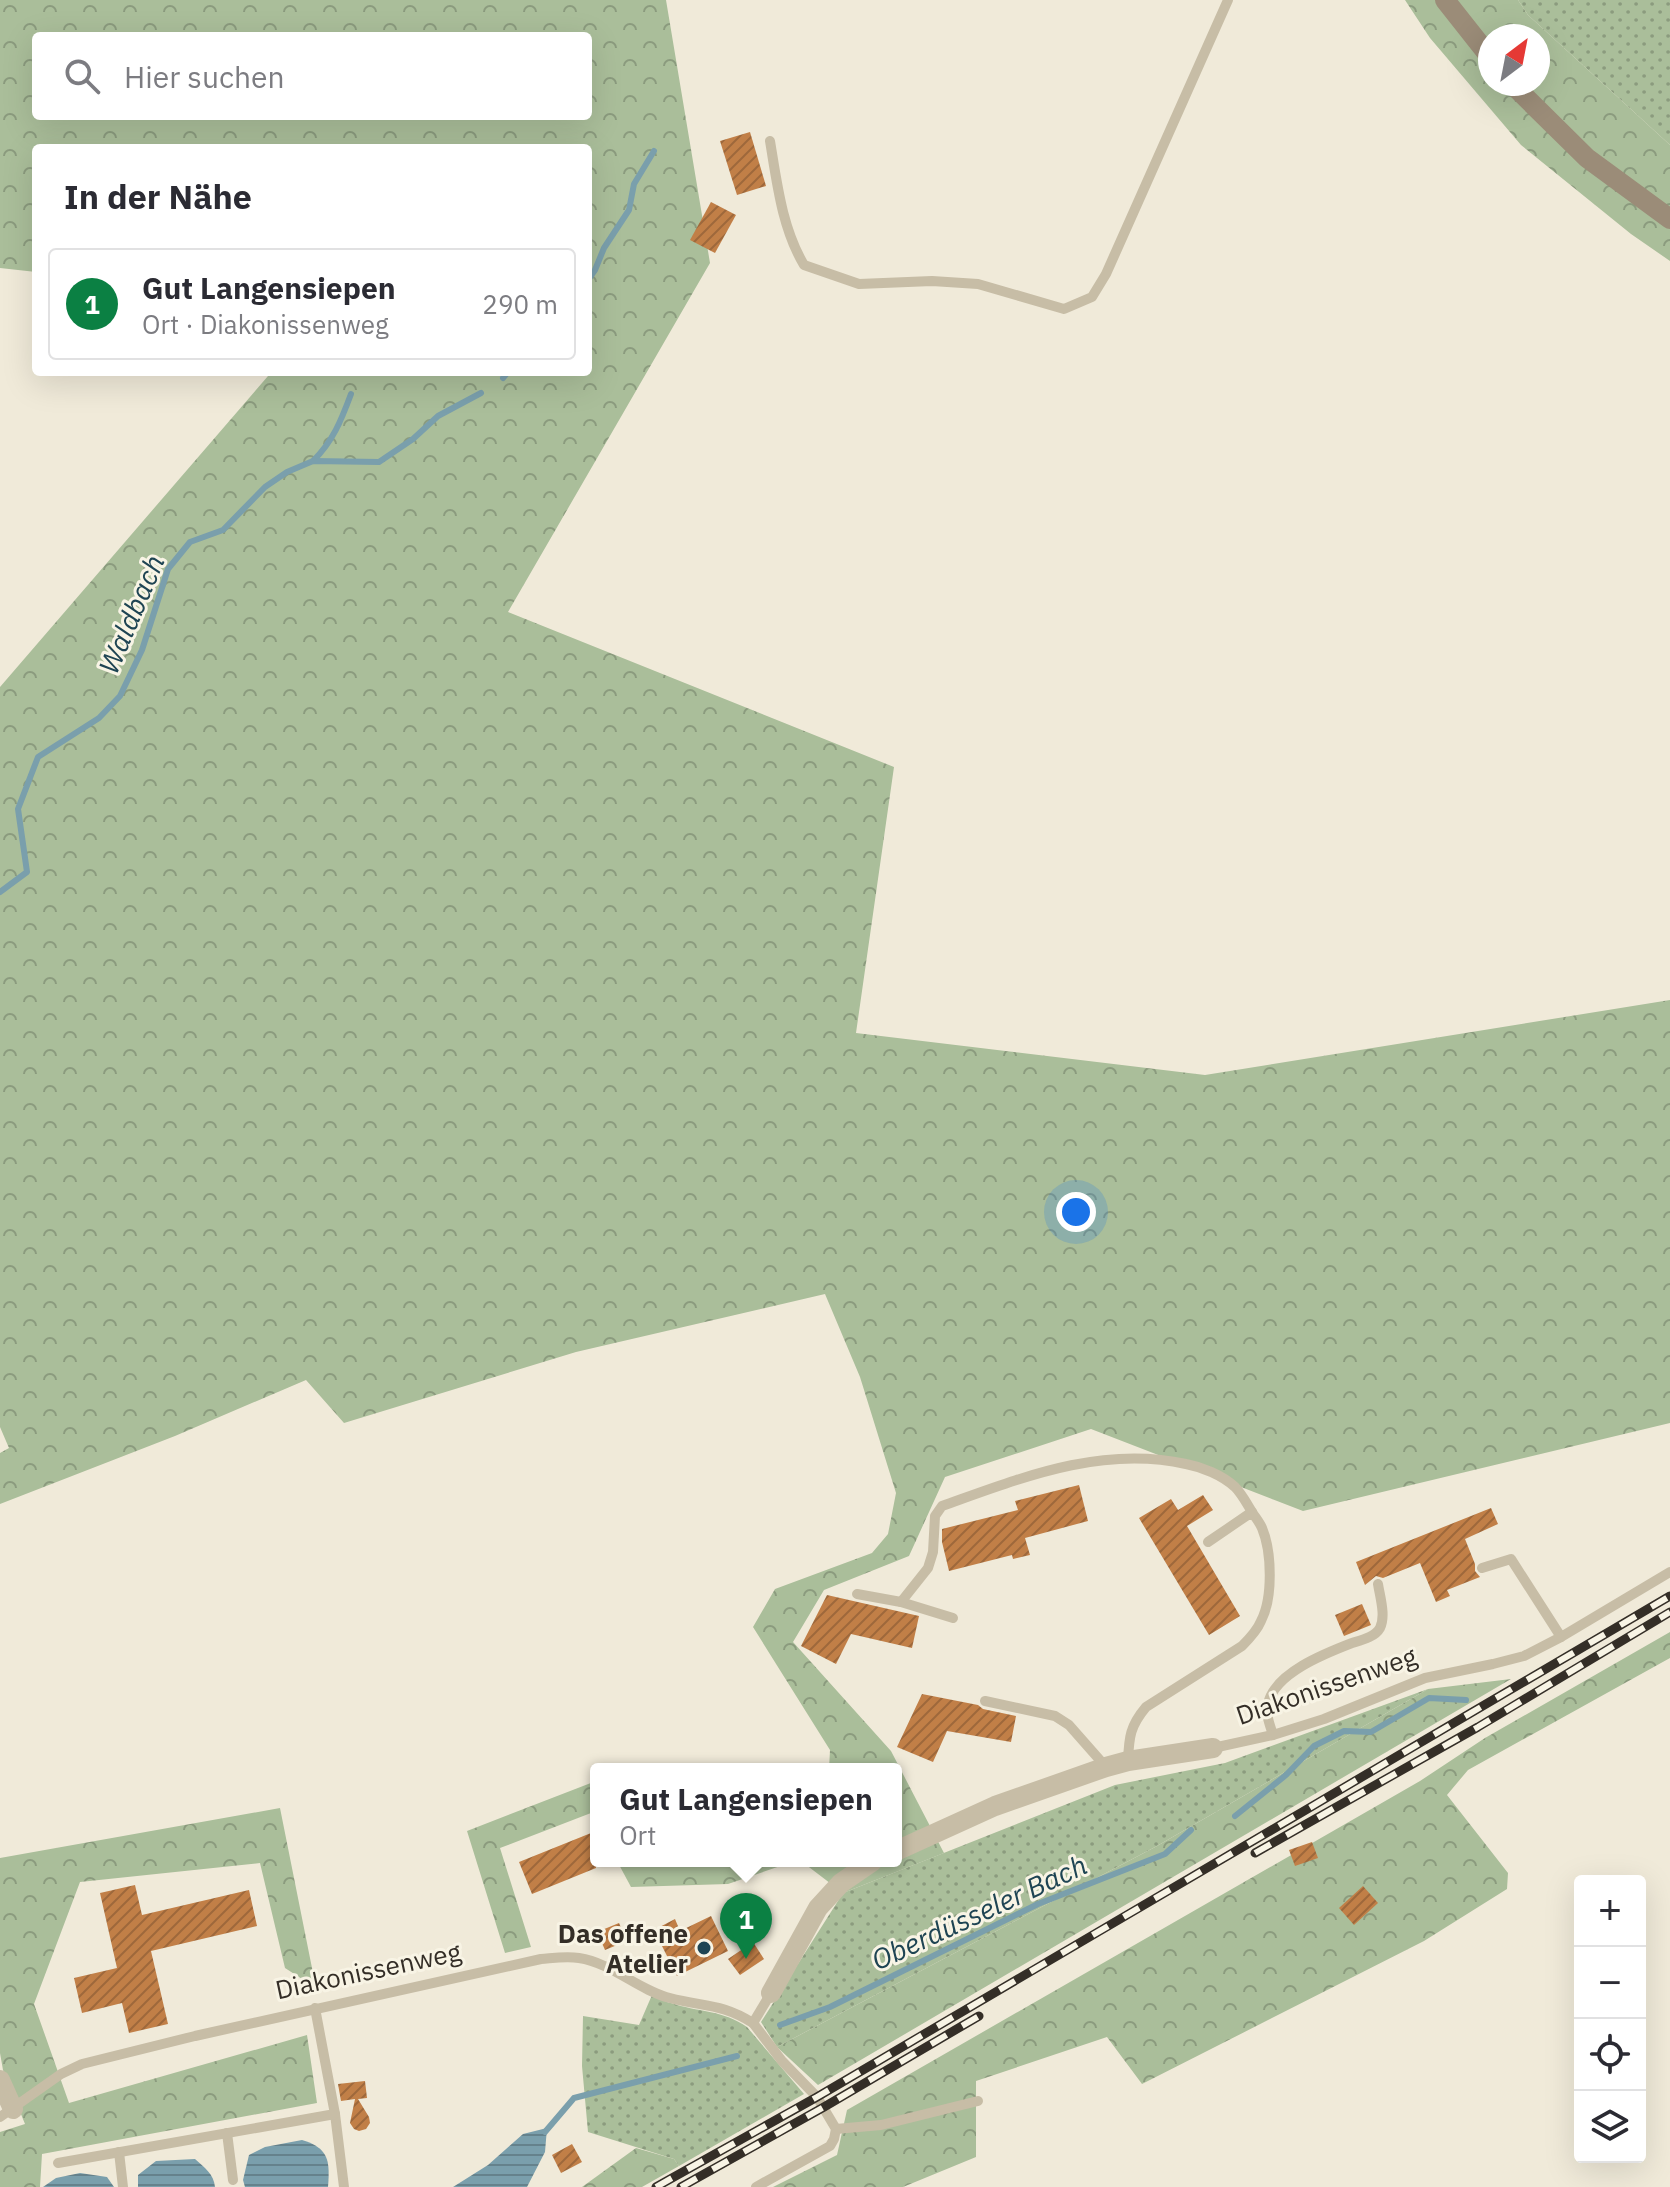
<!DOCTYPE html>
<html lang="de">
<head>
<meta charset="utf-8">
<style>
	:root { --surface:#fff; --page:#f2f2f3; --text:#2b2b33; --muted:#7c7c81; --line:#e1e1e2; --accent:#0b8043 }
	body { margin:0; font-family:"IBM Plex Sans",sans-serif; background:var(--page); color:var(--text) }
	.controls { position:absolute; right:24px; bottom:24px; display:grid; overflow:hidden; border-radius:8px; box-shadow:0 8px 32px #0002 }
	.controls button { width:72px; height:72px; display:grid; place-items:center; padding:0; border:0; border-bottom:2px solid var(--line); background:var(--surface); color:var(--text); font:40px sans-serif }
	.compass { position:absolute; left:1478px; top:24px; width:72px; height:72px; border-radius:50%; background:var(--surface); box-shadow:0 8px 32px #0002; rotate:32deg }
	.you { position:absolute; left:1076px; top:1212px; width:28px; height:28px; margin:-20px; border:6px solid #fff; border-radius:50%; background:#1a73e8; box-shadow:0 0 0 12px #1a73e833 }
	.badge { display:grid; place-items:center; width:52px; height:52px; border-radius:50%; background:var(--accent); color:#fff; font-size:26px; font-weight:700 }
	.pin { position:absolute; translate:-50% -66px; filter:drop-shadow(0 2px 4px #0008) }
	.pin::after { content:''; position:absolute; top:42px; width:28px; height:24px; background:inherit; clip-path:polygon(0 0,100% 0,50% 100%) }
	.popup { position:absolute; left:590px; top:1763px; width:312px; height:104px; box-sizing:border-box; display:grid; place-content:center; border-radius:8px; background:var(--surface); filter:drop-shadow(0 2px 6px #0005); font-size:26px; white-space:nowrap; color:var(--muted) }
	.popup b { font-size:30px; color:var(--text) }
	.popup::after { content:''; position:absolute; left:50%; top:100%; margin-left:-16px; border:16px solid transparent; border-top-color:var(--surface) }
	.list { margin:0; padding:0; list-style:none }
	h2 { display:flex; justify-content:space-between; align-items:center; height:104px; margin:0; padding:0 32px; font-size:34px }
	h2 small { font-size:26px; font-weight:400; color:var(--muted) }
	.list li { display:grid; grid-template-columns:52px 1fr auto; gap:24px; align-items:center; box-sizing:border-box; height:112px; margin:0 16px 16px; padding:0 16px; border:2px solid var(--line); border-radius:8px }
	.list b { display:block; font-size:30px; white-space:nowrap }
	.list p { margin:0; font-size:26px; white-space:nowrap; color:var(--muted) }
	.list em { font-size:26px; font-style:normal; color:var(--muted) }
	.icon { flex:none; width:44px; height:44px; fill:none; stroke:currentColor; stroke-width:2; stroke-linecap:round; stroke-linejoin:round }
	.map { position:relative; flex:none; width:1670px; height:2187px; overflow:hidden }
	.search { position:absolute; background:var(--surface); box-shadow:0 8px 32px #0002; left:32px; top:32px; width:560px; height:88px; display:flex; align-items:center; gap:20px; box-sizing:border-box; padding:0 28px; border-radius:8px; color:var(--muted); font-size:30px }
	.panel { position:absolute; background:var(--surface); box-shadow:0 8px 32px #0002; left:32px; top:144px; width:560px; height:232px; border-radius:8px }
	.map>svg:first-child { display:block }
	.grass { fill:url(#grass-dots) }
	.forest { fill:url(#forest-crowns); fill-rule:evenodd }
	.water { fill:url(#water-rules) }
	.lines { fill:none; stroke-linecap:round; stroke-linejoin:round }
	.stream { stroke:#7a9fac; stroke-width:6 }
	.building { fill:url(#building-hatch) }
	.service { stroke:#c7bda6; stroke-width:10 }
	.minor { stroke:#c7bda6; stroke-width:20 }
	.secondary { stroke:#9b8c78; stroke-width:20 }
	.rail-casing { stroke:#342e27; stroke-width:9 }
	.rail { stroke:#f8f4e5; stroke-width:6; stroke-dasharray:18; stroke-linecap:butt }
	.poi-dot { fill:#1e4453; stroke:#f8f4e5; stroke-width:3 }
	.labels { text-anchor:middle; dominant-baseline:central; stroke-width:6; stroke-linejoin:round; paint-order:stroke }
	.street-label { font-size:26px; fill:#342e27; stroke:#f8f4e5 }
	.poi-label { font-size:26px; font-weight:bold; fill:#342e27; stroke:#f8f4e5; text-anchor:end }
	.water-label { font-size:28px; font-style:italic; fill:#1e4453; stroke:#f8f4e5 }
</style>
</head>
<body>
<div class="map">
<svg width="1670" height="2187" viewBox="0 0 1670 2187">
	<defs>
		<pattern id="grass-dots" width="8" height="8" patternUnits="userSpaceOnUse" patternTransform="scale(2)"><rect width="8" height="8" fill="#aabe9a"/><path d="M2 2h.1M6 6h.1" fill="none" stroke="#8b9b7e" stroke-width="1.8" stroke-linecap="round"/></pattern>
		<pattern id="forest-crowns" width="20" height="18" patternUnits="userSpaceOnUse" patternTransform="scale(2)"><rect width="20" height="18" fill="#aabe9a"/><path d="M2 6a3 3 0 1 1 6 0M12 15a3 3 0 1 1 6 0" fill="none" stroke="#8b9b7e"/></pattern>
		<pattern id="water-rules" width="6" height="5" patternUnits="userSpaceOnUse" patternTransform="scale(2)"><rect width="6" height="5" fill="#7a9fac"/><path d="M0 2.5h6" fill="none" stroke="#65828c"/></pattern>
		<pattern id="building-hatch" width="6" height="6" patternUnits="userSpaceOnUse" patternTransform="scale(2)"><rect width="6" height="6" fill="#c17f47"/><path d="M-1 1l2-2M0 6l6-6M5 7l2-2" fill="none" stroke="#9e683b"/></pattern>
	</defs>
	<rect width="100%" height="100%" fill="#f0ead9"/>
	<g class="grass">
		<polygon points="1518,0 1670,0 1670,145 1528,15"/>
		<polygon points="1428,1689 1157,1846 777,2047 761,2022 843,1893 1115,1785 1225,1763"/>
		<path d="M652,1995c6,3 13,7 19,8 26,9 52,7 76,24l57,67 -125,72 -5,-7 -86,-27 -6,-66 1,-50 56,9z"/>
	</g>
	<g class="forest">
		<path d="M0,0h666l44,263 -202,349 386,155 -38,266 349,42 465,-75v423l-367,88 -212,-82 -146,48 -36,79 -85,34 -31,52 98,109 53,102 -101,40 -42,-32h95v-92h-67l1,-19 -77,-123 22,-38 97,-36 16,-19 8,-41 -36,-116 -35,-83 -249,58 -232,71 -38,-43 -131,56 -175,68v-51l9,-5 -9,-21v-740l268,-311 -1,-4h321v-224h-552v124l-36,-4zM36,36h552v80h-552z"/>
		<path d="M1405,0h113l10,15 142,130v116l-39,-27 -110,-89 -91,-107zM1490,36h48v48h-48z"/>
		<polygon points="1670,1632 1670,1658 1468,1770 1447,1795 1508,1873 1507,1889 1424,1941 1142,2084 1107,2037 976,2081 976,2157 903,2187 773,2187 837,2155 847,2110 1420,1781 1485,1738"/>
		<polygon points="1511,1679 818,2085 777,2047 1157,1846 1428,1689"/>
		<polygon points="596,1781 596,1821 591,1813 500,1848 531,1947 505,1953 467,1831"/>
		<polygon points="280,1808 316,1988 285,1968 260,1863 80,1882 34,2004 69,2103 307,2035 317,2103 42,2154 40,2187 0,2187 0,2132 25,2124 3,2070 0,2053 0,1858"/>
		<polygon points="617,1861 795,1861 728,1884 631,1887"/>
		<polygon points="636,2148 674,2159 679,2166 642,2187 582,2187"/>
	</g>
	<g class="water">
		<polygon points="547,2128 545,2152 527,2187 453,2187 488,2165 523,2134"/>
		<path d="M302,2140c27,8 28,21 26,47h-83l-2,-7 6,-25 16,-8z"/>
		<path d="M195,2159c9,8 19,15 20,28h-77v-12l18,-14z"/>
		<polygon points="80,2173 107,2177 114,2187 43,2187 56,2178"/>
	</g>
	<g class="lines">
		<g class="stream">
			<polyline points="588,280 595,270 604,248 629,210 634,184 654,151"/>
			<polyline points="503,378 508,372"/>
			<path d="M313,461c20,-20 28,-40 38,-67"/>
			<polyline points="0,892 27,872 18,809 38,757 99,718 120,696 142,650 168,569 190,542 223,530 265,487 287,472 313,461 379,462 413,439 438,416 481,393"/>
			<polyline points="1235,1816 1286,1775 1314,1746 1344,1731 1371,1732 1429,1698 1466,1700"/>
			<polyline points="780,2025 830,2007 1038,1904 1165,1854 1191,1830"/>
			<polyline points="545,2132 574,2098 737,2056"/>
		</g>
	</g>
	<g class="building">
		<polygon points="750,132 766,186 737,195 720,141"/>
		<polygon points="711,202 736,215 715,253 690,240"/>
		<polygon points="1079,1485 1088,1521 1025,1538 1030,1555 1013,1559 1012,1555 949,1571 942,1542 942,1529 1018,1510 1015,1501"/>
		<polygon points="1203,1495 1213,1510 1187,1526 1240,1616 1209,1635 1139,1518 1171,1499 1178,1510"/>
		<polygon points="1491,1508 1498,1524 1465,1539 1475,1564 1475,1571 1480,1577 1447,1590 1450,1596 1436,1602 1420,1563 1383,1578 1376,1576 1365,1585 1356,1562"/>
		<polygon points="827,1595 919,1616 912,1648 851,1634 836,1664 801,1646"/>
		<polygon points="1362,1604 1371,1625 1344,1636 1335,1615"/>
		<polygon points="922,1694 978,1705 983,1709 1016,1716 1011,1742 947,1731 933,1762 897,1747"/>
		<polygon points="596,1831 596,1868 532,1894 519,1862"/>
		<polygon points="1312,1842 1318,1858 1295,1866 1289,1850"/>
		<polygon points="135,1885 142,1915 249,1890 257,1926 151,1951 168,2024 129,2033 122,2003 82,2013 74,1978 117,1968 100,1893"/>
		<polygon points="1363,1886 1378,1903 1354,1925 1339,1908"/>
		<polygon points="711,1916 728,1951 677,1976 654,1930 675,1919 680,1931"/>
		<polygon points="619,1923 627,1941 605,1950 597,1932"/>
		<polygon points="753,1942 764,1959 740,1975 728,1959"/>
		<polygon points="365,2081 367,2098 358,2099 369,2117 370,2123 366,2129 359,2131 354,2129 350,2123 355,2099 341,2101 338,2084"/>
		<polygon points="572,2144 582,2162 561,2173 552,2155"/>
	</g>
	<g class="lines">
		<g class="service">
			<path d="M770,141c7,42 12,87 34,124l55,19 73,-3 46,3 86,25 28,-12 14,-23 122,-274"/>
			<polyline points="1482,1568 1511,1559 1561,1637"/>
			<polyline points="857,1594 901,1602 953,1618"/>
			<path d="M901,1602l27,-34 5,-16 2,-36 7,-10c79,-28 159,-61 244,-42 16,3 36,11 49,23 7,7 12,17 17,25"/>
			<polyline points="985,1701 1055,1716 1069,1725 1106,1767"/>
			<path d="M1273,1735c-3,-10 -8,-21 -5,-31 6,-31 58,-51 84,-61 10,-3 23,-6 28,-15 6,-12 0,-31 -2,-44"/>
			<polyline points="1213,1748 1273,1735 1324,1719 1425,1678 1493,1664 1524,1656 1561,1637 1670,1572"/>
			<path d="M1128,1761c1,-24 2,-35 18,-54l96,-61c7,-7 15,-15 19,-25 12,-23 11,-69 1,-93 -2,-5 -7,-11 -10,-16l-44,30"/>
			<polyline points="335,2114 344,2187"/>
			<path d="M0,2117l61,-43 21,-10 113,-28 346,-77c13,-1 25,-3 38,-1 33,5 59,32 91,40 34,9 51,5 83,25"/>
			<polyline points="836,2129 881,2125 978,2101"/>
			<polyline points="227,2133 233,2180"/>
			<polyline points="119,2152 123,2187"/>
			<polyline points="58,2163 335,2114 315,2008"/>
			<polyline points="756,2187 830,2146 834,2139 836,2129 817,2097 782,2061 753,2023 771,1993"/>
		</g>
		<g class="minor">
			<polyline points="896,1851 995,1806 1106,1767 1128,1761 1213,1748"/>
			<polyline points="771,1993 818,1908 841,1883 873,1861"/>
			<polyline points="0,2080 13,2109"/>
		</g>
		<g class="secondary">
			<polyline points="1445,0 1490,57"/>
			<polyline points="1512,84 1587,158 1670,219"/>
		</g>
		<g class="rail-casing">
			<g id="rail">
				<polyline points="1255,1853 1478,1727 1670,1612"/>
				<polyline points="656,2187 817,2097 1670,1596"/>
				<polyline points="681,2187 824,2107 979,2016"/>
			</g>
		</g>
		<use href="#rail" class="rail"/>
	</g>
	<circle class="poi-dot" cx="704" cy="1948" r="8"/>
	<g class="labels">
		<g class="street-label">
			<text transform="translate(1326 1685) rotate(-19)">Diakonissenweg</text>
			<text transform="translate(368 1970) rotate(-12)">Diakonissenweg</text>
		</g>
		<g class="poi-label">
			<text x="688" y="1933">Das offene<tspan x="688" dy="30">Atelier</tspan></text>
		</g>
		<g class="water-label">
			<text transform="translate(131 614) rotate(-67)">Waldbach</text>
			<text transform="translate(979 1912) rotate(-25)">Oberdüsseler Bach</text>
		</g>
	</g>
</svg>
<div class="controls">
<button>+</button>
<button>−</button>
<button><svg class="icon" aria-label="locate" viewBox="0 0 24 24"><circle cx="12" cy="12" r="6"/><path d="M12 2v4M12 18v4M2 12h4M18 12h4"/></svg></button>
<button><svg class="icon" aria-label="layers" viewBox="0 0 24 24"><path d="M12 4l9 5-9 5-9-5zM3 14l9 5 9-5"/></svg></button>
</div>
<svg class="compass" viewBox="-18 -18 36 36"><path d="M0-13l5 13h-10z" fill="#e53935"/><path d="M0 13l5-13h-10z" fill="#7c7c81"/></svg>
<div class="you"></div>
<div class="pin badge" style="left:746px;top:1959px">1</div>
<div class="popup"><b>Gut Langensiepen</b>Ort</div>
<div class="search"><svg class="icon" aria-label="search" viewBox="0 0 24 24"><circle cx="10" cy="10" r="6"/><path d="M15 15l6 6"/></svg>Hier suchen</div>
<section class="panel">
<h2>In der Nähe<small></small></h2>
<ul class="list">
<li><span class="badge">1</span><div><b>Gut Langensiepen</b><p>Ort · Diakonissenweg</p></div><em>290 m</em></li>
</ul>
</section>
</div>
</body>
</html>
